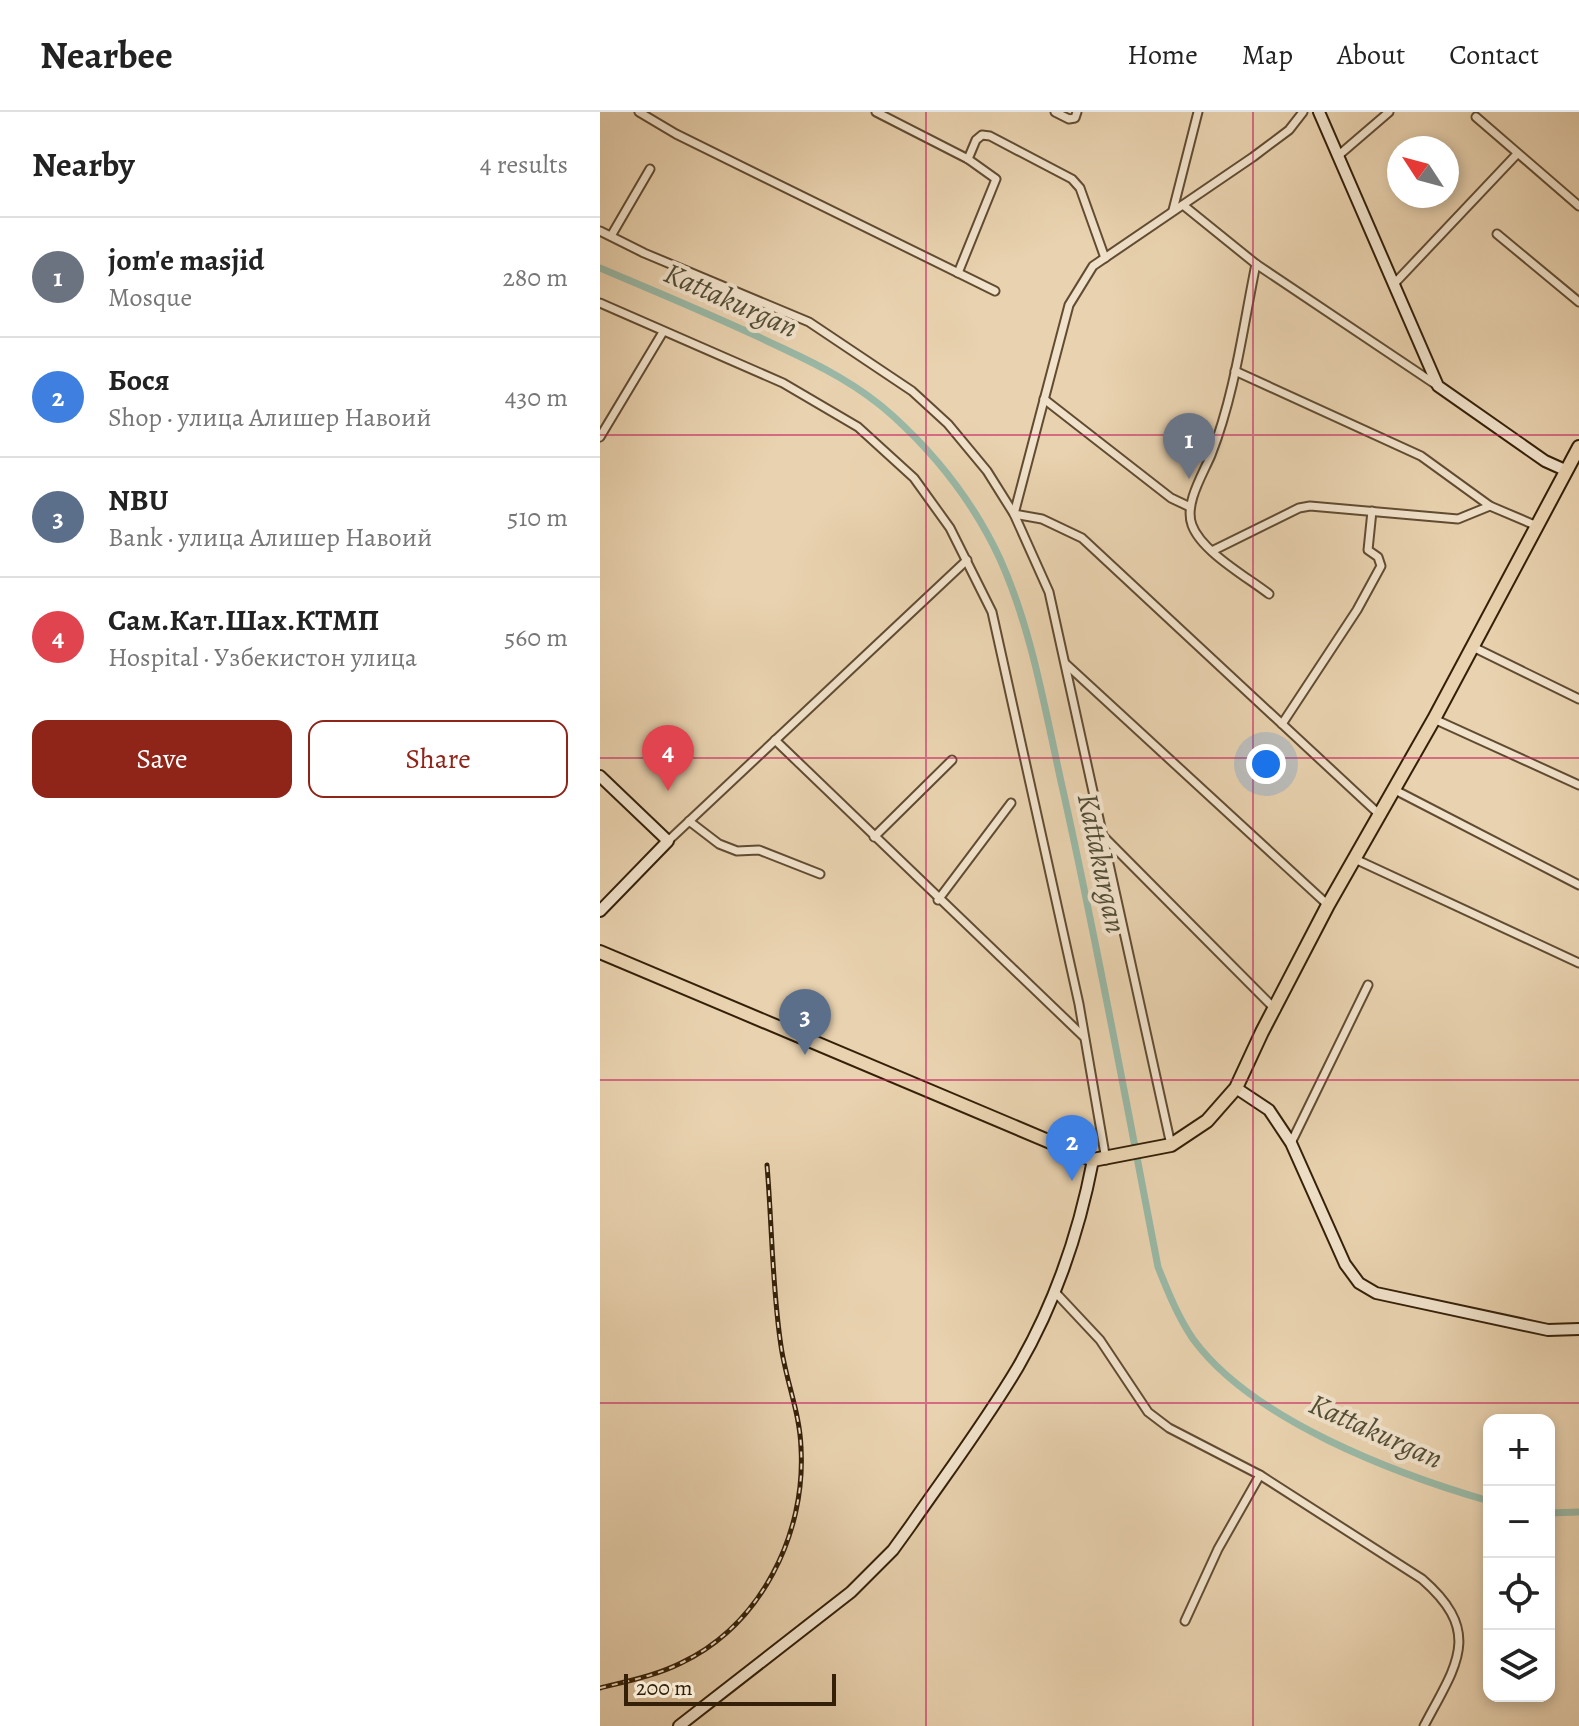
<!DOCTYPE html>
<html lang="en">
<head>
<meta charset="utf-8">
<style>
	:root { --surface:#fff; --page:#f6f6f6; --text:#222; --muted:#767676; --line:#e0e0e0; --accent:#8f2418 }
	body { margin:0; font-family:Alegreya,serif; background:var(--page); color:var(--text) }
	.controls { position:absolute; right:24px; bottom:24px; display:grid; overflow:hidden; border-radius:16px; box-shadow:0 4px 12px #0003 }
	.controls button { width:72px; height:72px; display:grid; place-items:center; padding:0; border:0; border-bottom:2px solid var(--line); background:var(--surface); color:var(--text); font:40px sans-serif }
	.compass { position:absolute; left:787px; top:24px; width:72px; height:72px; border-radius:50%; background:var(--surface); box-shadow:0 4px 12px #0003; rotate:306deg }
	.scale { position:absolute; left:24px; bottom:20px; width:212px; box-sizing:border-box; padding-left:8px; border:4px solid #342008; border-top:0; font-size:22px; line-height:28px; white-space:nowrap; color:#342008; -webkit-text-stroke:6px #f1e2cb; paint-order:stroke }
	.you { position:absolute; left:666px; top:652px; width:28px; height:28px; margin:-20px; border:6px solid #fff; border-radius:50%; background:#1a73e8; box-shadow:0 0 0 12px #1a73e833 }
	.badge { display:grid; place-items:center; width:52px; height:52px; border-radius:50%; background:var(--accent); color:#fff; font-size:26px; font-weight:700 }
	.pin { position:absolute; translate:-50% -66px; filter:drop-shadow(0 2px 4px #0008) }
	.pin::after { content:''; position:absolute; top:42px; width:28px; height:24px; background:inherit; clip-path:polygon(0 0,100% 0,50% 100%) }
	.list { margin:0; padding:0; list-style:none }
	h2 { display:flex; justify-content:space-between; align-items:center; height:104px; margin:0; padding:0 32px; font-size:34px }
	h2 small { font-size:26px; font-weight:400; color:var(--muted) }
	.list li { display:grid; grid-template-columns:52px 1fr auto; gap:24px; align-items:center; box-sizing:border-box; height:120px; padding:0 32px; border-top:2px solid var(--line) }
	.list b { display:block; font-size:30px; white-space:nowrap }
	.list p { margin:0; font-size:26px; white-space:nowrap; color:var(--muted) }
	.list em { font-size:26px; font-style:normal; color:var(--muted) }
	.actions { display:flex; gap:16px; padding:24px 32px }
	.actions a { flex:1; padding:18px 0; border:2px solid var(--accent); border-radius:16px; text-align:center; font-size:28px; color:var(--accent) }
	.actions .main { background:var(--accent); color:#fff }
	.icon { flex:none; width:44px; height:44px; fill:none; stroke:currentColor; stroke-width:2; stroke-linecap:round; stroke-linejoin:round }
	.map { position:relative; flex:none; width:979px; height:1614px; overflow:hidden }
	header { display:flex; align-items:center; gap:48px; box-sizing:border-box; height:112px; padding:0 40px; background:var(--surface); border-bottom:2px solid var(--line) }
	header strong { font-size:38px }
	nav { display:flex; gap:44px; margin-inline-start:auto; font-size:28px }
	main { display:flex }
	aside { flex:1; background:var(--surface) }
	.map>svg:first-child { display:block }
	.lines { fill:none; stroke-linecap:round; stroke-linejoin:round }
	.canal { stroke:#99b8a5; stroke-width:7 }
	.street-casing { stroke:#614c32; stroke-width:11 }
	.secondary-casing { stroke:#342008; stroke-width:14 }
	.primary-casing { stroke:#342008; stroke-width:16 }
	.street { stroke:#f1e2cb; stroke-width:7 }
	.secondary { stroke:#f1e2cb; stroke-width:10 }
	.primary { stroke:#e9d2af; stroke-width:12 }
	.rail-casing { stroke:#342008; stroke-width:5 }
	.rail { stroke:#f1e2cb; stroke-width:2; stroke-dasharray:6; stroke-linecap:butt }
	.grid { fill:none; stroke:#c2185b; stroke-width:2; stroke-opacity:0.55 }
	.labels { text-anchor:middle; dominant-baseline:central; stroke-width:8; stroke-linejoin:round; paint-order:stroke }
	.water-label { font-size:30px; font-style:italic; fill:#524e37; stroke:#f1e2cb }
</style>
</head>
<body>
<header>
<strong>Nearbee</strong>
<nav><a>Home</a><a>Map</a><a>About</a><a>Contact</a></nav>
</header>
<main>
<aside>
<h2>Nearby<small>4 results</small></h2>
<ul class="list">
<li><span class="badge" style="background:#6b7280">1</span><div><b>jom'e masjid</b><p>Mosque</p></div><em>280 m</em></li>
<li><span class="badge" style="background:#3f7fe0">2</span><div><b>Бося</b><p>Shop · улица Алишер Навоий</p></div><em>430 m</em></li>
<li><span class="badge" style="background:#5c6f8a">3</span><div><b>NBU</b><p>Bank · улица Алишер Навоий</p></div><em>510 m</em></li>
<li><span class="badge" style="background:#e0444e">4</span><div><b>Сам.Кат.Шах.КТМП</b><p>Hospital · Узбекистон улица</p></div><em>560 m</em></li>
</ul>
<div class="actions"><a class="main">Save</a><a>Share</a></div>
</aside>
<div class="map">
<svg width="979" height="1614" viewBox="0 0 979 1614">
	<rect width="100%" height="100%" fill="#e9d2af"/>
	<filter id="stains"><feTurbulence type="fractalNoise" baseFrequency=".0025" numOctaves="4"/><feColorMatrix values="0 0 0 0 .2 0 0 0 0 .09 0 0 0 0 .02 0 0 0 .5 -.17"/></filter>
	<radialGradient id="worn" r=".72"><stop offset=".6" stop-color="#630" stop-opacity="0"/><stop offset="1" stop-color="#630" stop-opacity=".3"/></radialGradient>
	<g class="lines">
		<g class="canal">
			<path d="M0,156c61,26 122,51 182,80 39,18 78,38 111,68 44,40 82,89 107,143 32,71 45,151 62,227 36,160 65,321 96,481 10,25 20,50 35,72 59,81 203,135 296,162"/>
			<polyline points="949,1401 979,1400"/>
		</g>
		<g class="street-casing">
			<g id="street">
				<polyline points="39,0 76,22 395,179"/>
				<polyline points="276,0 368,47 396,67 358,161"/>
				<polyline points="455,0 469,7 475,6 477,0"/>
				<polyline points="703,0 689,18 653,45 493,154 469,193 414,402 442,407 482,426 781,704"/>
				<polyline points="876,5 979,94"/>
				<polyline points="739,43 789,0"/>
				<polyline points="368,47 376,28 382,23 390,24 472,67 480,76 505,146"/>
				<polyline points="583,93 656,152 838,274"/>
				<polyline points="573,98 598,0"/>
				<polyline points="0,119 44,141 209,210 312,279 348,312 387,359 414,402 449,480 571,1033"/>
				<polyline points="897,122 979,190"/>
				<polyline points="11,124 50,57"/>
				<path d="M656,152c-13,63 -21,130 -45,191 -8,19 -27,49 -19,70 9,26 55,52 77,69"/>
				<polyline points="794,172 917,42"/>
				<polyline points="0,191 183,271 258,315 314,366 350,416 392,500 479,892 506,1048"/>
				<polyline points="635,259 821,344 890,394"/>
				<polyline points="444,287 571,386 590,395"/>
				<polyline points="0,325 63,220"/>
				<polyline points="612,439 699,396 710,394 858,407 890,394 937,414"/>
				<polyline points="873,535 979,587"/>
				<polyline points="466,552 728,793"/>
				<polyline points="834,607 979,673"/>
				<polyline points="682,612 757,498 781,454 778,445 768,438 772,399"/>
				<polyline points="175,628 483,924"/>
				<polyline points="795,678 979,773"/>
				<polyline points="89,709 119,732 137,739 159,738 220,762"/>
				<polyline points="274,725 352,648"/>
				<polyline points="504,725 676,898"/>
				<polyline points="68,729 367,448"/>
				<polyline points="755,747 979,851"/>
				<polyline points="338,788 411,691"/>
				<polyline points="691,1031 768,873"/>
				<path d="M455,1180l45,48 48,72 21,16 91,47 162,104c62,54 34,86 2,147"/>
				<polyline points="585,1509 618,1437 660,1363"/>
			</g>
		</g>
		<g class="secondary-casing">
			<g id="secondary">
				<polyline points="719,0 838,274 945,349 965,358"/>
				<polyline points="0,664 68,729 0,799"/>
				<polyline points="636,976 669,998 691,1031 745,1152 759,1171 776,1181 948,1218 979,1217"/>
				<path d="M79,1614l172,-134 42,-42 18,-25c36,-52 75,-104 107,-158 37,-64 61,-134 75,-207"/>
			</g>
		</g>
		<g class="primary-casing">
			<polyline id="primary" points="0,840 493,1048 571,1033 607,1009 636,976 662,920 728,793 834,607 979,335"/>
		</g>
		<use href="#street" class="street"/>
		<use href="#secondary" class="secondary"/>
		<use href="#primary" class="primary"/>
		<g class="rail-casing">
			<path id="rail" d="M0,1576c28,-7 55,-12 81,-25 80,-38 125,-129 120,-215 -1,-35 -15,-67 -20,-102 -9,-59 -9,-121 -14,-181"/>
		</g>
		<use href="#rail" class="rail"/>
	</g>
	<path class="grid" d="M326,0v1614M653,0v1614M0,323h979M0,646h979M0,968h979M0,1291h979"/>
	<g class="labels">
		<g class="water-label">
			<text transform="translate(131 188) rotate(24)">Kattakurgan</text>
			<text transform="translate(502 751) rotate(78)">Kattakurgan</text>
			<text transform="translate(776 1319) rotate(24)">Kattakurgan</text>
		</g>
	</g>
	<rect width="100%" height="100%" filter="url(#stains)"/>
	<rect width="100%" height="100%" fill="url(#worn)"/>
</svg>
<div class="controls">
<button>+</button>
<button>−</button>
<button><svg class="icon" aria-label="locate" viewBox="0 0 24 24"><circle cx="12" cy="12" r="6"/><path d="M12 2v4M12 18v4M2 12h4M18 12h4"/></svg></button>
<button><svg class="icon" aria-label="layers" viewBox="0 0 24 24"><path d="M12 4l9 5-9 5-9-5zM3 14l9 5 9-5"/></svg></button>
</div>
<svg class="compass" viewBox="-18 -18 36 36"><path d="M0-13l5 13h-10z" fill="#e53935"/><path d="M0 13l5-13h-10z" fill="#767676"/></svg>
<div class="scale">200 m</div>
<div class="you"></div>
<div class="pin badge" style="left:589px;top:367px;background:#6b7280">1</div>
<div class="pin badge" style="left:472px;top:1069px;background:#3f7fe0">2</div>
<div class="pin badge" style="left:205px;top:943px;background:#5c6f8a">3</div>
<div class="pin badge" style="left:68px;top:679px;background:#e0444e">4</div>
</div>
</main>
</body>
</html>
